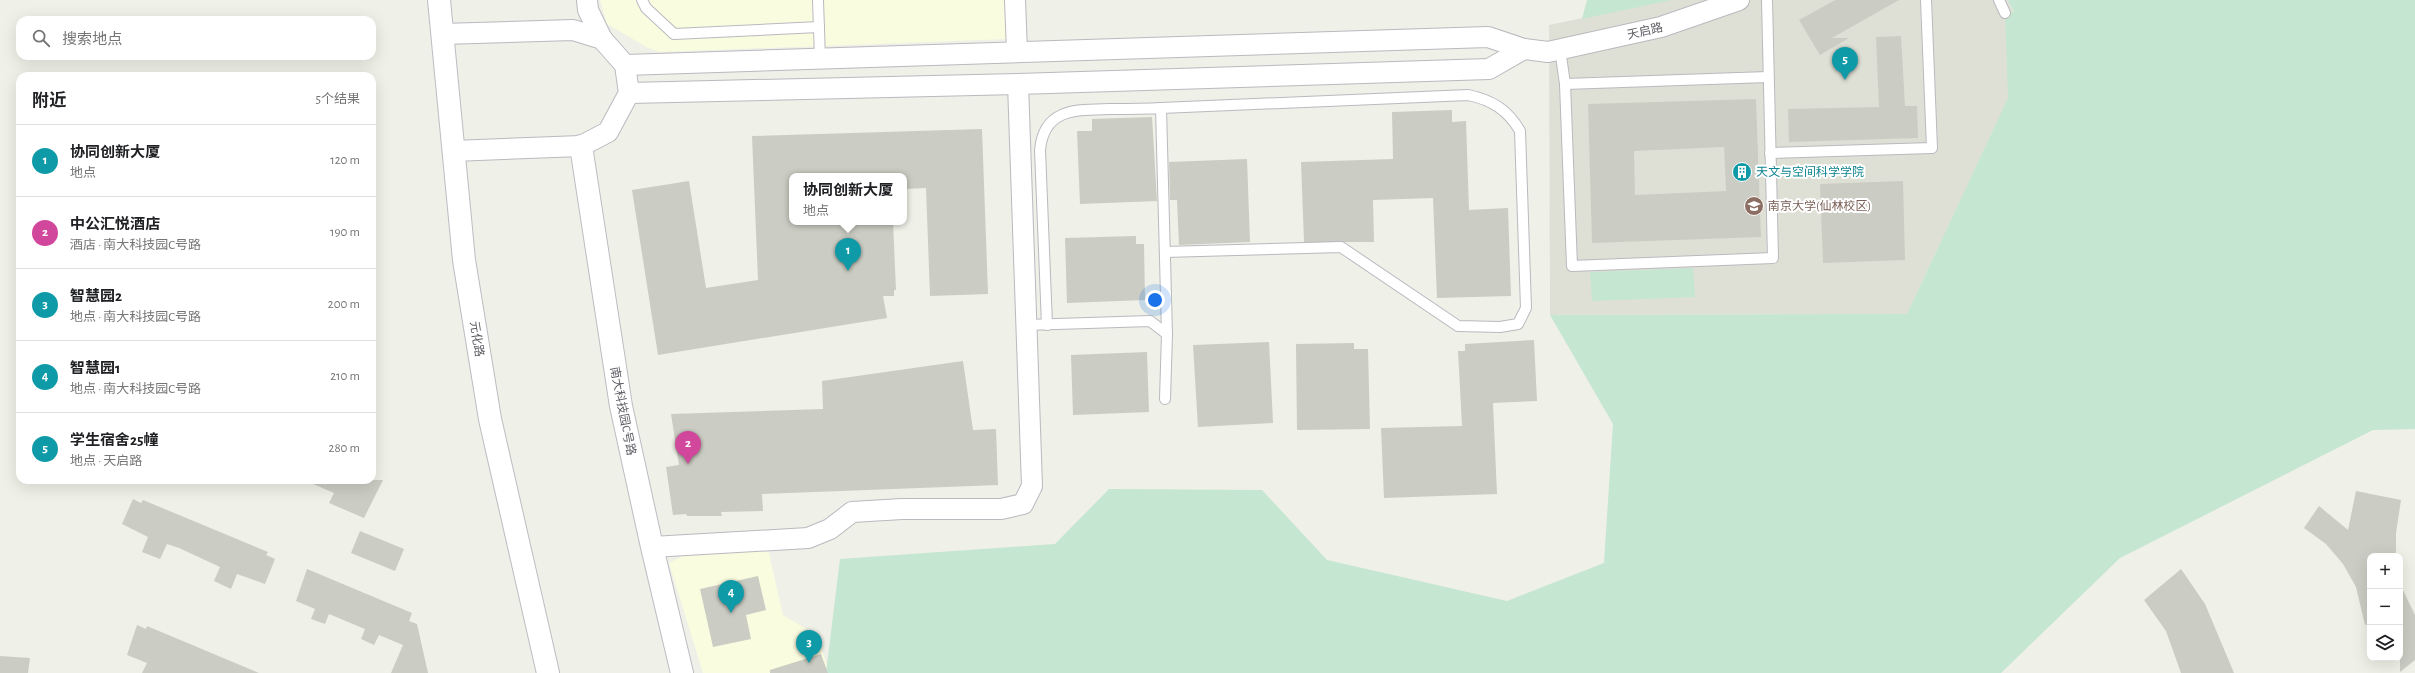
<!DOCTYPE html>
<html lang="zh">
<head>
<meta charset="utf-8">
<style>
	:root { --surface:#fff; --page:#f6f6f6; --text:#202124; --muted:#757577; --line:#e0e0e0; --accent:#ea580c }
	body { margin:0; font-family:"Alegreya Sans","Noto Sans SC",sans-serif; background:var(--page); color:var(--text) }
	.controls { position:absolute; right:12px; bottom:12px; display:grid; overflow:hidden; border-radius:8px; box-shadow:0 4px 16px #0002 }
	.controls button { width:36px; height:36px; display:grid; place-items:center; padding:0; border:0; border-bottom:1px solid var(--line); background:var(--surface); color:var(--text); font:20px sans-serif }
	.you { position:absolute; left:1155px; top:300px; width:14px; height:14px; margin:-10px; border:3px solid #fff; border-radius:50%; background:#1a73e8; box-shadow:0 0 0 6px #1a73e833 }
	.badge { display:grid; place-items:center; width:26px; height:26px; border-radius:50%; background:var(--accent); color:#fff; font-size:13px; font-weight:700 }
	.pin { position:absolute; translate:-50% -33px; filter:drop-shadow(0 1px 2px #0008) }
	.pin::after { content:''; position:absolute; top:21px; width:14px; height:12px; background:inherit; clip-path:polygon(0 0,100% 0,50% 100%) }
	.popup { position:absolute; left:789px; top:173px; width:118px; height:52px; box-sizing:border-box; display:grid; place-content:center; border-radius:8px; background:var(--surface); filter:drop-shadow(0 1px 3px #0005); font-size:13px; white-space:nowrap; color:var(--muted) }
	.popup b { font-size:15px; color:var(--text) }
	.popup::after { content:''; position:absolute; left:50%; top:100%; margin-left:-8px; border:8px solid transparent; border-top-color:var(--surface) }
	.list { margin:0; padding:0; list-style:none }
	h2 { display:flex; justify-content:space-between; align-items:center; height:52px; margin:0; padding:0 16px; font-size:17px }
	h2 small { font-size:13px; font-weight:400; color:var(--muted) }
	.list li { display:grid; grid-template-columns:26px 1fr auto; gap:12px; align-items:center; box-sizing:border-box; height:72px; padding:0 16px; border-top:1px solid var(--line) }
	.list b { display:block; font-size:15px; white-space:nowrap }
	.list p { margin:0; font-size:13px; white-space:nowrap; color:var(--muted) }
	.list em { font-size:13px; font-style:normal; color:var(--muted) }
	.icon { flex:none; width:22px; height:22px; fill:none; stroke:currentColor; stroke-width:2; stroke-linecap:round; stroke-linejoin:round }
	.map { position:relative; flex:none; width:2415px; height:673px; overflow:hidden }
	.search { position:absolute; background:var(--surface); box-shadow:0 4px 16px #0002; left:16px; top:16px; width:360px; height:44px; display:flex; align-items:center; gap:10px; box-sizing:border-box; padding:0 14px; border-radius:12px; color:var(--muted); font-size:15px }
	.panel { position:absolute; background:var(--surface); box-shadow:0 4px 16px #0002; left:16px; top:72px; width:360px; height:412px; border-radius:12px }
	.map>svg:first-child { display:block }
	.commercial { fill:#fafcdf }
	.education { fill:#dfe0d5 }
	.green { fill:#c5e6d0 }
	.building { fill:#cbccc3; fill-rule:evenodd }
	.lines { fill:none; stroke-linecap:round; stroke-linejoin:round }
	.lane-casing { stroke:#b9b9c0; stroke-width:12 }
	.street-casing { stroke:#b9b9c0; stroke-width:22 }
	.secondary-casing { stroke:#bcbcc4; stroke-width:24 }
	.lane { stroke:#fff; stroke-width:10 }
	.street { stroke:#fff; stroke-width:20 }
	.secondary { stroke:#fff; stroke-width:22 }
	.labels { text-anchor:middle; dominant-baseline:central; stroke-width:4; stroke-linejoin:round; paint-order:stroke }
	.street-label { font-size:12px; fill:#5e5f66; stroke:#fff }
	.culture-label { font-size:12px; fill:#0d838f; stroke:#fff; text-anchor:start }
	.education-label { font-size:12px; fill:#785e54; stroke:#fff; text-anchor:start }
</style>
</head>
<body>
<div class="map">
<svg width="2415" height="673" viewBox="0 0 2415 673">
	<rect width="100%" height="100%" fill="#eff0e7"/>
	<g class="commercial">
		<polygon points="600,0 1007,0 1008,39 660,52 648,48 607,24"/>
		<polygon points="768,549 783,615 818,636 829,673 703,673 669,563 693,551"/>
	</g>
	<polygon class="education" points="1670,0 2008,0 2014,13 2057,11 2008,99 1907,314 1550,315 1549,25"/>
	<g class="green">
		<polygon points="1587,0 1672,0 1582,19"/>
		<polygon points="2008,0 2415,0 2415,429 2373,430 2120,558 2001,673 826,673 840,559 1055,544 1109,489 1262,490 1327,560 1507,601 1604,563 1613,424 1550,315 1907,314 2008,98 2005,13 2014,12"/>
		<polygon points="1693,268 1695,297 1592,301 1590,272"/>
	</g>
	<g class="building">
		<polygon points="1835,0 1899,0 1832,38 1849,38 1820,55 1799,20"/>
		<polygon points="1901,36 1905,106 1917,106 1918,138 1789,142 1788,109 1879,107 1876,37"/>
		<path d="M1756,99l5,138 -169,6 -4,-139zM1724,147l2,44 -91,4 -1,-44z"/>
		<polygon points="1452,110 1452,122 1466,121 1469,210 1508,208 1511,296 1437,298 1433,198 1373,200 1374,242 1304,242 1301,162 1393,159 1392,112"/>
		<polygon points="1152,117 1157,201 1080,204 1077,131 1092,131 1092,119"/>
		<polygon points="982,129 988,294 930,296 926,188 904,189 904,176 792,176 792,222 893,222 896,290 894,290 894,296 883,296 887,318 658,355 632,190 689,181 706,288 758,280 752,136"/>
		<polygon points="1247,159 1250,242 1179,245 1177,200 1170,200 1169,162"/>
		<polygon points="1903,181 1905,260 1823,263 1820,184"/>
		<polygon points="1136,236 1136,244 1144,244 1145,300 1067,303 1065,238"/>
		<polygon points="1534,340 1537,401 1493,403 1497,494 1384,498 1381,428 1462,426 1458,351 1465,351 1465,344"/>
		<polygon points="1269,342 1273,423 1198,427 1193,345"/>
		<polygon points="1354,343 1354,349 1368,349 1370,429 1297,430 1296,344"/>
		<polygon points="1147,352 1149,412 1073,415 1071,355"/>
		<polygon points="963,361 973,430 996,429 998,485 762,494 763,511 721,512 722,516 687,516 686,514 673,515 666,467 679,465 671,414 823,409 822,381"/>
		<polygon points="304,480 383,480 364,518 329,503 334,493"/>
		<polygon points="2356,491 2401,500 2396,533 2396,556 2370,556 2370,624 2365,625 2356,587 2343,564 2326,544 2304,528 2319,506 2348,530"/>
		<polygon points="133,499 141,503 143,500 268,552 266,555 275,559 265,584 237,574 231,589 214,581 220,567 179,548 167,544 160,559 142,552 148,537 122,524"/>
		<polygon points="360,531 404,549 395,571 351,553"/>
		<polygon points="307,569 412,613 409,621 417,624 428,673 391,673 403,645 379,635 374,645 361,639 365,629 329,614 325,624 311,619 315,609 296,601"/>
		<polygon points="2181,569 2205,604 2234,673 2181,673 2166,631 2144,600"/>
		<polygon points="758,576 766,610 746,615 751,639 713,647 700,589"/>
		<polygon points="2400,584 2415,615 2415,660 2400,672"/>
		<polygon points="137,625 146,629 147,626 259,673 142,673 147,663 127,655"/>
		<polygon points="821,654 828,673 770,673 770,670"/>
		<polygon points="0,656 30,658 28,673 0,673"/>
	</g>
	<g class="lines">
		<g class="lane-casing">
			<g id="lane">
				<polyline points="642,0 646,8 674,34 819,27"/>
				<polyline points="818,0 820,59"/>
				<polyline points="1999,0 2005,13"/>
				<polyline points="1560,49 1565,84 1572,266 1773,258 1767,0"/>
				<polyline points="1565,84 1768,77"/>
				<path d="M1161,108l307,-13c24,5 40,15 52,36l6,177 -8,16 -18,3 -42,-1 -117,-79 -176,5"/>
				<polyline points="1770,153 1932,148 1926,0"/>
				<polyline points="1026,325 1150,321 1167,334 1165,399"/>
				<path d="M1047,325l-7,-175c4,-42 36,-40 69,-41 17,0 35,0 52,-1l6,226"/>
			</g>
		</g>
		<g class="street-casing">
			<g id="street">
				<polyline points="587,0 588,10 602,39"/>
				<polyline points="1015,0 1017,52"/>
				<polyline points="442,34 573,30 602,39 625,65 629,93 608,132 581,146 453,151"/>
				<polyline points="625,65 1488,37 1524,49 1548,52 1661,27 1739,0"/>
				<polyline points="629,93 1018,84 1489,69 1524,49"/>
				<polyline points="652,547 808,538 830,529 852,512 902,509 1001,509 1023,504 1032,486 1018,84"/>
			</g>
		</g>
		<g class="secondary-casing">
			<g id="secondary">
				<polyline points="439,0 464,260 490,419 548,673"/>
				<polyline points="581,146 621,406 652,547 682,673"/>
			</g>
		</g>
		<use href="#lane" class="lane"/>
		<use href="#street" class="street"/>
		<use href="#secondary" class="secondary"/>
	</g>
	<defs>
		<g id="building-disc" transform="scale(1)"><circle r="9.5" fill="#0f9aa8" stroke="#fff"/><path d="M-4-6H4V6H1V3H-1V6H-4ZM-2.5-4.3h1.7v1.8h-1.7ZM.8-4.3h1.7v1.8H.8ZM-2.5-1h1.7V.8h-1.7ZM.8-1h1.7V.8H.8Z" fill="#fff"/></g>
		<g id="university-disc" transform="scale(1)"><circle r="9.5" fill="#8d6e63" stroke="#fff"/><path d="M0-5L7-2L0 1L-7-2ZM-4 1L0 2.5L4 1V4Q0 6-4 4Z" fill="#fff"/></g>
	</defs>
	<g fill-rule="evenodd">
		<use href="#building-disc" x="1742" y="172"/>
		<use href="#university-disc" x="1754" y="206"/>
	</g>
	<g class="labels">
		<g class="street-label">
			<text transform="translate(1645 31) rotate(-13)">天启路</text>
			<text transform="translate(477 339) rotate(81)">元化路</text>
			<text transform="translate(623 411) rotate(79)">南大科技园C号路</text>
		</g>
		<g class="culture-label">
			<text x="1756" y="172">天文与空间科学学院</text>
		</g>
		<g class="education-label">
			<text x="1768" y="206">南京大学(仙林校区)</text>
		</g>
	</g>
</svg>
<div class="controls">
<button>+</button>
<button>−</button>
<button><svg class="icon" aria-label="layers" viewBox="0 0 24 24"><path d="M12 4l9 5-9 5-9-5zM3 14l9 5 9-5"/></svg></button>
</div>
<div class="you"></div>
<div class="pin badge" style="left:848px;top:271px;background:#0f9aa8">1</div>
<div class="popup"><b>协同创新大厦</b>地点</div>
<div class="pin badge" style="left:688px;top:464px;background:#d1479c">2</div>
<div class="pin badge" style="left:809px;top:663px;background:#0f9aa8">3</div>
<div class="pin badge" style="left:731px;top:613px;background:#0f9aa8">4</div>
<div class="pin badge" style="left:1845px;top:80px;background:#0f9aa8">5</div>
<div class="search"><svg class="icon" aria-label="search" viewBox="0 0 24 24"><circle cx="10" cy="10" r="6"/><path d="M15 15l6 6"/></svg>搜索地点</div>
<section class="panel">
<h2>附近<small>5个结果</small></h2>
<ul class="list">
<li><span class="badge" style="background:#0f9aa8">1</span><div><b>协同创新大厦</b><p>地点</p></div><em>120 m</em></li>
<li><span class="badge" style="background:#d1479c">2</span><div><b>中公汇悦酒店</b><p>酒店 · 南大科技园C号路</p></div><em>190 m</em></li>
<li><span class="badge" style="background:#0f9aa8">3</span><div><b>智慧园2</b><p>地点 · 南大科技园C号路</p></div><em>200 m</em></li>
<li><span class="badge" style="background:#0f9aa8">4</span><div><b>智慧园1</b><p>地点 · 南大科技园C号路</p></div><em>210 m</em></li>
<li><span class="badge" style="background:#0f9aa8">5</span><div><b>学生宿舍25幢</b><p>地点 · 天启路</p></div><em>280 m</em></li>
</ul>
</section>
</div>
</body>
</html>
